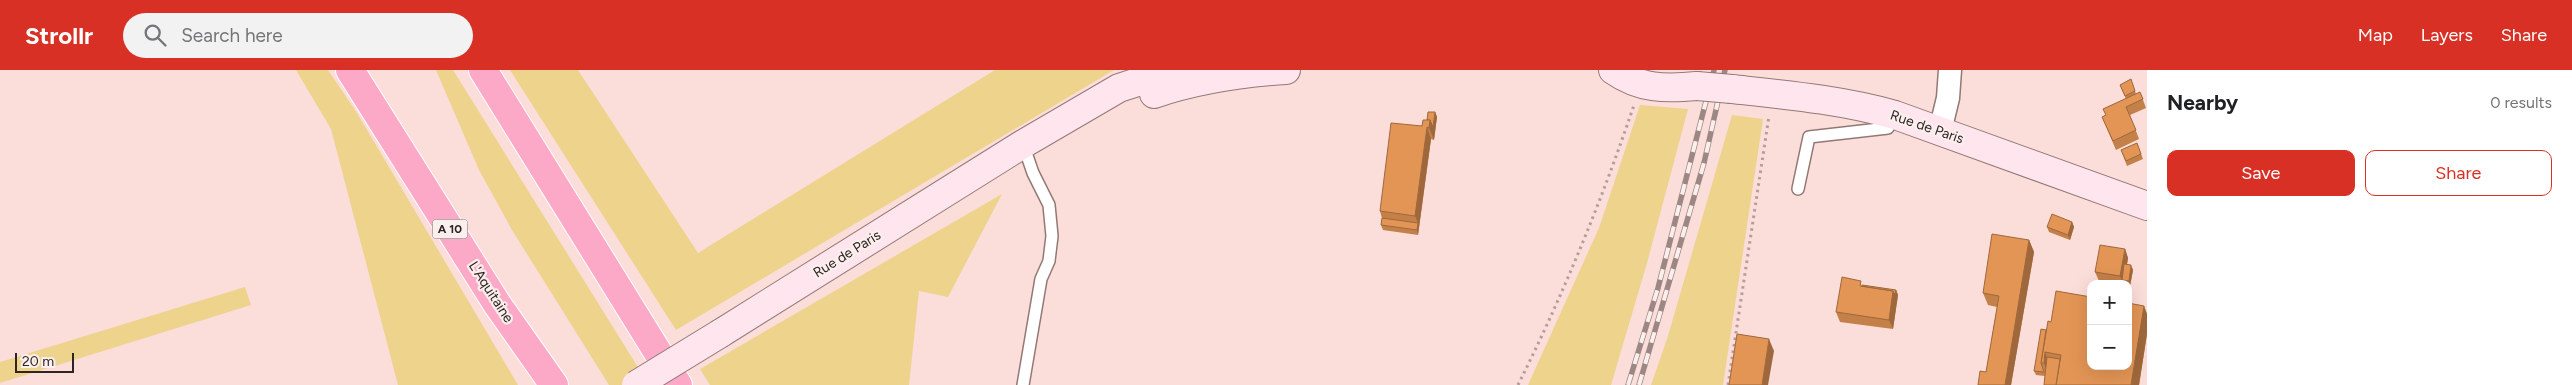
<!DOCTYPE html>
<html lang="en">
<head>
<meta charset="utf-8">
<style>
	:root { --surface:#fff; --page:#f2f2f2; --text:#202124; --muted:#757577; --line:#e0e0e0; --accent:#d93025 }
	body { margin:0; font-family:Figtree,sans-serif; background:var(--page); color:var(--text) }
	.controls { position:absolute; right:15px; bottom:15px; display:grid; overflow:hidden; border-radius:10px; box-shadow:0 5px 20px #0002 }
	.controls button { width:45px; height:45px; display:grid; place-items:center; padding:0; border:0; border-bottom:1px solid var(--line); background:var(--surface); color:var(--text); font:25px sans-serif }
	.scale { position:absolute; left:15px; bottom:12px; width:59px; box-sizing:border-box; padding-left:5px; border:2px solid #2f2423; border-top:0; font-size:14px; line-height:18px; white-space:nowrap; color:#2f2423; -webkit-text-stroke:4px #fbefed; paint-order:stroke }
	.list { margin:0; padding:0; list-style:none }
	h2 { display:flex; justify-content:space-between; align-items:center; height:65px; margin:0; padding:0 20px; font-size:21px }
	h2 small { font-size:16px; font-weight:400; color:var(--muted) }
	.actions { display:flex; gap:10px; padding:15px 20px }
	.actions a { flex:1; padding:11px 0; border:1px solid var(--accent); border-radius:10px; text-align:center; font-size:18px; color:var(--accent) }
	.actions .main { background:var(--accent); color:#fff }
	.icon { flex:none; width:28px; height:28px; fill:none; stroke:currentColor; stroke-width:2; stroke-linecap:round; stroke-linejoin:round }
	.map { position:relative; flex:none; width:2147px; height:315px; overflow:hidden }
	header { display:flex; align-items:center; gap:30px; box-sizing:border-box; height:70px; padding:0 25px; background:var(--accent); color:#fff }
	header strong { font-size:24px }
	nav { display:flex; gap:28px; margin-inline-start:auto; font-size:18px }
	.search { width:350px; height:45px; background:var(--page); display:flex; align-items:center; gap:12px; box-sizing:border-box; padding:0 18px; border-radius:28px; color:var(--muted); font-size:19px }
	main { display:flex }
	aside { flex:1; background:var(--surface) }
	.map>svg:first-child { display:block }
	.green { fill:#eed38d }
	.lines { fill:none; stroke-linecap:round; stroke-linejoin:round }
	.lane-casing { stroke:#937975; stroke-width:14 }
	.street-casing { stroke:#937975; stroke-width:25 }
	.secondary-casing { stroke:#937975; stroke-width:30 }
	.highway-casing { stroke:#fff; stroke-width:30 }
	.path { stroke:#b49d9a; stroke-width:3; stroke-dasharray:2.5 4; stroke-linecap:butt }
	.lane { stroke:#fff; stroke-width:11 }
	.street { stroke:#fff; stroke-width:22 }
	.secondary { stroke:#fee5ee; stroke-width:28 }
	.highway { stroke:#fca9c8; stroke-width:28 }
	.rail-casing { stroke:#9c8784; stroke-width:5.5 }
	.rail { stroke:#fbefed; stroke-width:4; stroke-dasharray:11; stroke-linecap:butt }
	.secondary-bridge-casing { stroke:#937975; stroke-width:30; stroke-linecap:butt }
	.secondary-bridge { stroke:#fee5ee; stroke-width:28 }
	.wall { fill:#c38049 }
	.shaded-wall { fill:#9f683c }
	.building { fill:#e39555; stroke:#9f683c }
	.labels { text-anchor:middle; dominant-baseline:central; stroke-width:4.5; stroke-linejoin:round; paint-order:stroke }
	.shield { fill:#fbefed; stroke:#6c6160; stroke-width:1 }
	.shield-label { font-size:12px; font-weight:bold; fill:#2f2423 }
	.street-label { font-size:14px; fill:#2f2423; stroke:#fbefed }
</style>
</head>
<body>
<header>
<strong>Strollr</strong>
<div class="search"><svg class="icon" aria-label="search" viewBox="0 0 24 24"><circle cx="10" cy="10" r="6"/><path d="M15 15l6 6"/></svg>Search here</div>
<nav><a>Map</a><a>Layers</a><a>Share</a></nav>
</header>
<main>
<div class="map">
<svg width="2147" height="315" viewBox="0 0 2147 315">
	<rect width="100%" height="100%" fill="#fbddd9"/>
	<g class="green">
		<polygon points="296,0 328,0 357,43 518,315 398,315 331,59"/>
		<polygon points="436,0 453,0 649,315 609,315 512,160 479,100"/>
		<polygon points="510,0 578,0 698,183 995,0 1114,0 676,260"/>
		<polygon points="1640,35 1688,39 1647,193 1611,315 1528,315 1599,158"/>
		<polygon points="1732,45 1763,49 1723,315 1651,315 1668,266"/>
		<polygon points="1002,124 948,227 919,221 909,315 710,315 700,299"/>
		<polygon points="245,217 251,235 0,313 0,292"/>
	</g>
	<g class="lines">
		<g class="lane-casing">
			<g id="lane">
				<polyline points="1798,119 1809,67 1888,58 1895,45"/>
				<polyline points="1023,315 1041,209 1049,191 1052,166 1049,135 1033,103 1023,74"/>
			</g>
		</g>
		<g class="street-casing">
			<polyline id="street" points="1940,61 1948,28 1950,0"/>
		</g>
		<g class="secondary-casing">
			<g id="secondary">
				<path d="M1613,0c27,19 52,19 84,16"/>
				<path d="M1732,19c55,6 110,11 163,26l252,91"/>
				<path d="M1154,24c44,-15 87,-21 132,-24"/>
				<polyline points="721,263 1023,74 1119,18 1175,0"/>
			</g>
		</g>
		<g class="highway-casing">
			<g id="highway">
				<polyline points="350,0 497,234 554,315"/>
				<polyline points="483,0 678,315"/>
			</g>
		</g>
		<g class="path">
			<path d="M1518,315c45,-90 84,-185 116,-280"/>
			<polyline points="1728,315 1769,46"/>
		</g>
		<use href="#lane" class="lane"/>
		<use href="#street" class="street"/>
		<use href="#secondary" class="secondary"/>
		<use href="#highway" class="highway"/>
		<g class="rail-casing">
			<g id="rail">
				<polyline points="1628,315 1658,218 1714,0"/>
				<polyline points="1639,315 1704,93 1725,0"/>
			</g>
		</g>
		<use href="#rail" class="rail"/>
		<g class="secondary-bridge-casing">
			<g id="secondary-bridge">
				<polyline points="1697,16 1732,19"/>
				<polyline points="636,315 721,263"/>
			</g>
		</g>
		<use href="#secondary-bridge" class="secondary-bridge"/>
	</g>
	<g class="wall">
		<polygon points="2131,9 2136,24 2140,22 2146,38 2130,45 2139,69 2116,80 2102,47 2106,45 2103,39 2126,29 2120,15"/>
		<polygon points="1435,42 1437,47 1434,70 1431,69 1418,165 1383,160 1381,155 1382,148 1380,141 1422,56 1427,50"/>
		<polygon points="2137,73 2143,89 2127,96 2121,80"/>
		<polygon points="2072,152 2074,157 2070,170 2049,162 2047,157"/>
		<polygon points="2029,170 2034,182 2011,315 1978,315 1986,302 1997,237 1988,235 1983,223"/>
		<polygon points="2125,179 2128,188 2127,195 2133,200 2130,216 2128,216 2128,214 2115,214 2099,211 2095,202"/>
		<polygon points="1862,215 1896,220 1898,225 1893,259 1840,252 1836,242"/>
		<polygon points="2144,236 2147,244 2147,264 2139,315 2044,315 2045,306 2036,305 2034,301 2046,260 2051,252"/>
	</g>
	<g class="shaded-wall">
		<polygon points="1435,42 1437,47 1434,70 1429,58 1430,50"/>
		<polygon points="1427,57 1431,69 1418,165 1417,160 1418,153 1415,146"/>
		<polygon points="2072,152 2074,157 2070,170 2068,165"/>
		<polygon points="2029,170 2034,182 2011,315 2005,315"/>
		<polygon points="2125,179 2128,188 2124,211 2122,210 2120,206"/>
		<polygon points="2131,195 2133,200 2130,216 2129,211"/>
		<polygon points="1896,220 1898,225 1893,259 1889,250 1893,221"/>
		<polygon points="2144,236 2147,244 2147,264 2139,315 2131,315"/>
		<polygon points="1769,269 1774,281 1768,315 1762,315"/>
		<polygon points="2045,282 2050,296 2049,307 2044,293"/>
	</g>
	<g class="building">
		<polygon points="2131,9 2135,21 2125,26 2120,15"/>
		<polygon points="2140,22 2143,29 2126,37 2136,60 2113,71 2102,47 2106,45 2103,39"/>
		<polygon points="1428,42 1435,42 1433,57 1430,50 1427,50"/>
		<polygon points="1423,50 1430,50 1429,58 1427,57 1415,146 1380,141 1391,53 1422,56"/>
		<polygon points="2137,73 2141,84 2126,91 2121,80"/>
		<polygon points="2052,144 2072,152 2068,165 2047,157"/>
		<polygon points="1382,148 1418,153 1417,160 1381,155"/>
		<polygon points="1992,164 2029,170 2005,315 1978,315 1980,301 1986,302 1999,226 1983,223"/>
		<polygon points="2100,175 2125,179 2120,206 2095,202"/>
		<polygon points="2124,194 2131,195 2129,211 2122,210"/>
		<polygon points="1842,207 1861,211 1860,216 1893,221 1889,250 1836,242"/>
		<polygon points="1862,215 1896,220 1895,225 1893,221 1862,216"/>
		<polygon points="2056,221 2091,227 2091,296 2128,296 2128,233 2144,236 2131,315 2056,315 2061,285 2045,282 2044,293 2041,293 2048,251 2051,252"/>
		<polygon points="2041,259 2046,260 2041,293 2044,302 2034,301"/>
		<polygon points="1737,264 1769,269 1762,315 1729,315"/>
		<polygon points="2047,287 2060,289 2056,315 2044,315"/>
	</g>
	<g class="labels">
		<rect class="shield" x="432.5" y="149.5" width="35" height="19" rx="4"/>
		<g class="shield-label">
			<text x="450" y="159">A 10</text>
		</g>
		<g class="street-label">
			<text transform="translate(1927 57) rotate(19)">Rue de Paris</text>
			<text transform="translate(847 184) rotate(-32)">Rue de Paris</text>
			<text transform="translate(491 222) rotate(57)">L'Aquitaine</text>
		</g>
	</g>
</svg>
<div class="controls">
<button>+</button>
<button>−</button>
</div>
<div class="scale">20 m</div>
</div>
<aside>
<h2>Nearby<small>0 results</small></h2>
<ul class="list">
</ul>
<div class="actions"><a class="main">Save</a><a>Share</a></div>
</aside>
</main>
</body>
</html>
